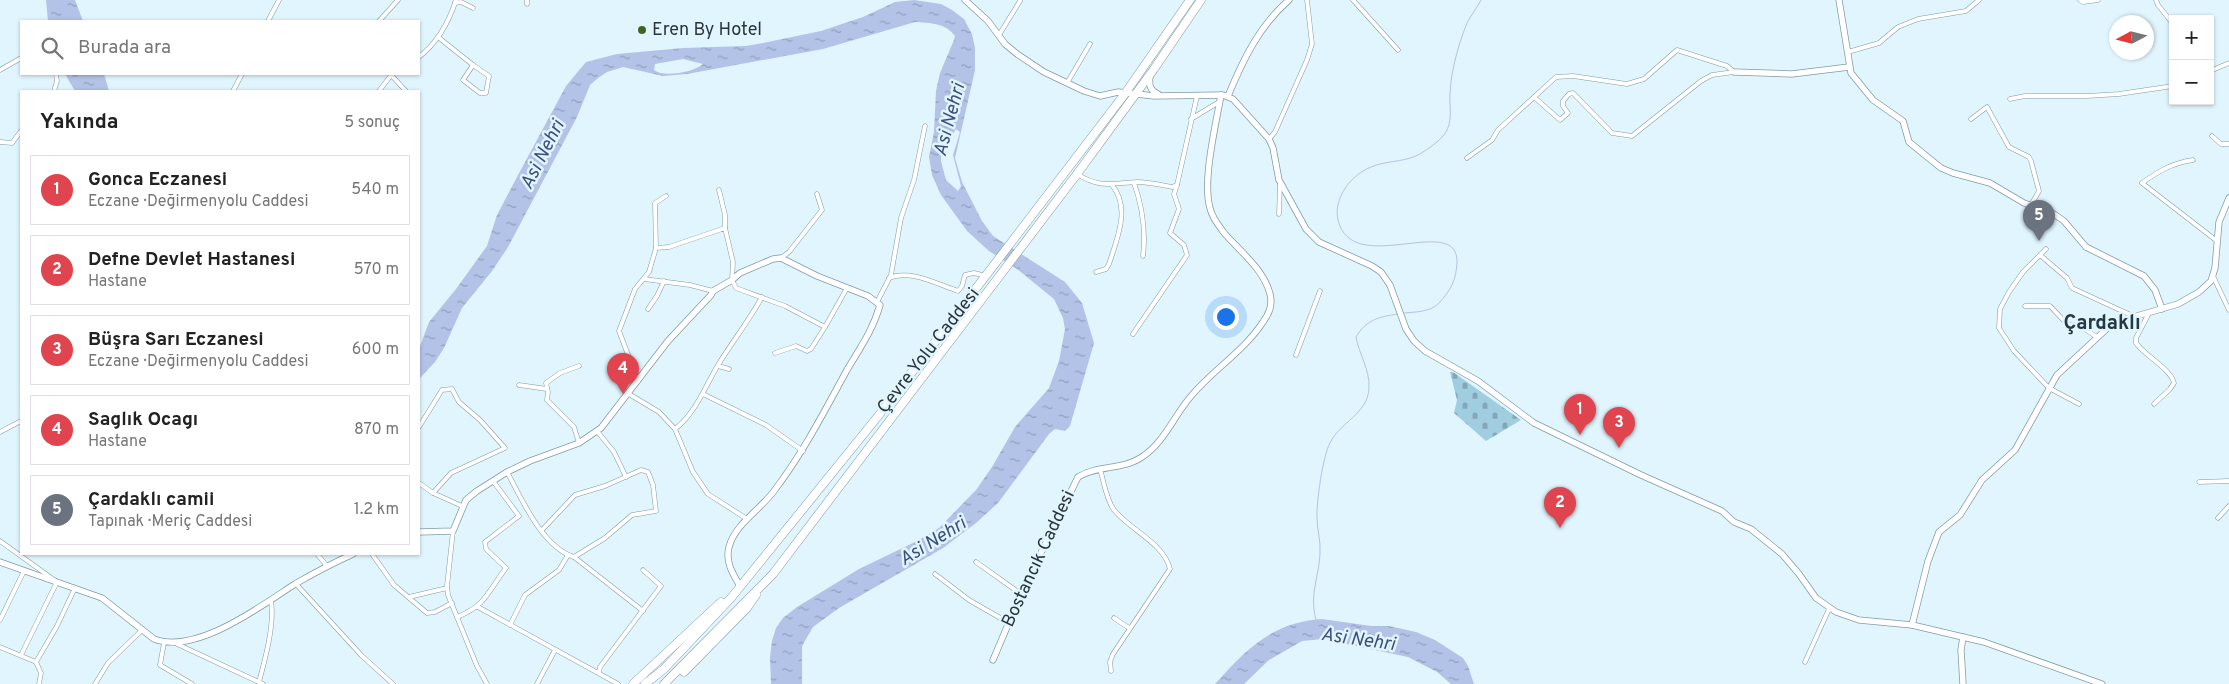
<!DOCTYPE html>
<html lang="tr">
<head>
<meta charset="utf-8">
<style>
	:root { --surface:#fff; --page:#f2f2f2; --text:#222; --muted:#767676; --line:#e0e0e0; --accent:#111827 }
	body { margin:0; font-family:Overpass,sans-serif; background:var(--page); color:var(--text) }
	.controls { position:absolute; right:15px; top:15px; display:grid; overflow:hidden; border-radius:0px; box-shadow:0 1px 4px #0004 }
	.controls button { width:45px; height:45px; display:grid; place-items:center; padding:0; border:0; border-bottom:1px solid var(--line); background:var(--surface); color:var(--text); font:25px sans-serif }
	.compass { position:absolute; left:2109px; top:15px; width:45px; height:45px; border-radius:50%; background:var(--surface); box-shadow:0 1px 4px #0004; rotate:263deg }
	.you { position:absolute; left:1225px; top:316px; width:18px; height:18px; margin:-12px; border:4px solid #fff; border-radius:50%; background:#1a73e8; box-shadow:0 0 0 8px #1a73e833 }
	.badge { display:grid; place-items:center; width:32px; height:32px; border-radius:50%; background:var(--accent); color:#fff; font-size:16px; font-weight:700 }
	.pin { position:absolute; translate:-50% -41px; filter:drop-shadow(0 1px 2px #0008) }
	.pin::after { content:''; position:absolute; top:26px; width:18px; height:15px; background:inherit; clip-path:polygon(0 0,100% 0,50% 100%) }
	.list { margin:0; padding:0; list-style:none }
	h2 { display:flex; justify-content:space-between; align-items:center; height:65px; margin:0; padding:0 20px; font-size:21px }
	h2 small { font-size:16px; font-weight:400; color:var(--muted) }
	.list li { display:grid; grid-template-columns:32px 1fr auto; gap:15px; align-items:center; box-sizing:border-box; height:70px; margin:0 10px 10px; padding:0 10px; border:1px solid var(--line); border-radius:0px }
	.list b { display:block; font-size:19px; white-space:nowrap }
	.list p { margin:0; font-size:16px; white-space:nowrap; color:var(--muted) }
	.list em { font-size:16px; font-style:normal; color:var(--muted) }
	.icon { flex:none; width:28px; height:28px; fill:none; stroke:currentColor; stroke-width:2; stroke-linecap:round; stroke-linejoin:round }
	.map { position:relative; flex:none; width:2229px; height:684px; overflow:hidden }
	.search { position:absolute; background:var(--surface); box-shadow:0 1px 4px #0004; left:20px; top:20px; width:400px; height:55px; display:flex; align-items:center; gap:12px; box-sizing:border-box; padding:0 18px; border-radius:0px; color:var(--muted); font-size:19px }
	.panel { position:absolute; background:var(--surface); box-shadow:0 1px 4px #0004; left:20px; top:90px; width:400px; height:465px; border-radius:0px }
	.map>svg:first-child { display:block }
	.cemetery { fill:url(#cemetery-stones) }
	.water { fill:url(#water-ripples); fill-rule:evenodd }
	.lines { fill:none; stroke-linecap:round; stroke-linejoin:round }
	.stream { stroke:#b2c3e7; stroke-width:1 }
	.street-casing { stroke:#829aa5; stroke-width:5 }
	.secondary-casing { stroke:#829aa5; stroke-width:7 }
	.highway-casing { stroke:#829aa5; stroke-width:9 }
	.street { stroke:#fff; stroke-width:4 }
	.secondary { stroke:#fff; stroke-width:5.5 }
	.highway { stroke:#fff; stroke-width:8 }
	.poi-dot { fill:#41651e; stroke:#e0f5fe; stroke-width:2 }
	.labels { text-anchor:middle; dominant-baseline:central; stroke-width:5; stroke-linejoin:round; paint-order:stroke }
	.poi-label { font-size:18px; fill:#2b3539; stroke:#e0f5fe; text-anchor:start }
	.street-label { font-size:18px; fill:#2b3539; stroke:#e0f5fe }
	.water-label { font-size:19px; font-style:italic; fill:#3a4f7f; stroke:#e0f5fe }
	.quarter-label { font-size:20px; font-weight:bold; fill:#243943; stroke:#e0f5fe }
</style>
</head>
<body>
<div class="map">
<svg width="2229" height="684" viewBox="0 0 2229 684">
	<defs>
		<pattern id="cemetery-stones" width="16" height="16" patternUnits="userSpaceOnUse" patternTransform="scale(1.25)"><rect width="16" height="16" fill="#a1cde1"/><path d="M2 7V4a2 2 0 0 1 4 0v3zM10 15v-3a2 2 0 0 1 4 0v3z" fill="#83a7b7"/></pattern>
		<pattern id="water-ripples" width="26" height="14" patternUnits="userSpaceOnUse" patternTransform="scale(1.25)"><rect width="26" height="14" fill="#b2c3e7"/><path d="M2 4q2-2 4 0t4 0M15 11q2-2 4 0t4 0" fill="none" stroke="#919fbc"/></pattern>
	</defs>
	<rect width="100%" height="100%" fill="#e0f5fe"/>
	<polygon class="cemetery" points="1450,372 1453,372 1521,420 1486,441 1454,413 1457,400"/>
	<g class="water">
		<polygon points="46,0 75,0 83,21 48,21"/>
		<path d="M914,0l27,4 11,6 12,9 8,15 3,14v22l-20,88 7,24 20,39 11,15 72,46 17,21 12,40 -24,83 -5,5 -10,-2 -6,5 -51,69 -22,20 -33,25 -104,60 -26,19 -11,19v38h-31l-1,-27 2,-16 4,-13 7,-10 14,-11 62,-38 58,-28 22,-13 37,-38 16,-23 23,-40 34,-39 10,-27 6,-32 -2,-11 -9,-19 -37,-30 -28,-18 -22,-20 -26,-36 -9,-20 -3,-18 5,-25 2,-41 4,-18 14,-33 1,-4c-9,-13 -25,-13 -40,-14l-92,27 -136,25 -24,2 -40,-9 -16,5 -9,6 -8,7 -13,32 -69,130 -16,24 -30,37 -18,40 -9,14 -16,17v-30l10,-27 27,-33 31,-43 10,-31 20,-38 49,-91 20,-24 31,-8 66,-6 63,-2 17,-3 58,-12 42,-14 32,-15zM683,59l20,5c-9,8 -39,14 -49,6l1,-6zM956,129l4,3 -7,23 8,31 -3,5 -12,-11 -5,-19v-7z"/>
		<polygon points="65,74 104,74 109,91 75,91"/>
		<path d="M1322,619l49,7h18l27,6 19,8 28,18 5,8 6,18h-23l-14,-12 -29,-15 -85,-18 -21,2 -33,19 -25,24h-29c31,-35 58,-62 107,-65z"/>
	</g>
	<g class="lines">
		<g class="stream">
			<path d="M1404,313c11,-1 27,-1 35,-10 12,-13 17,-23 18,-40 2,-52 -105,16 -119,-43 -5,-22 13,-45 33,-53 14,-6 31,-5 45,-11 8,-4 21,-13 27,-20 11,-13 6,-28 7,-43 1,-23 9,-50 17,-70 4,-8 10,-15 14,-23"/>
			<path d="M1316,620c-7,-26 3,-42 4,-67 1,-12 -3,-23 -3,-35 -1,-14 6,-63 13,-75 10,-21 38,-29 39,-55 1,-18 -10,-34 -13,-51 10,-17 22,-20 42,-23"/>
		</g>
		<g class="street-casing">
			<g id="street">
				<polyline points="1353,0 1398,50"/>
				<polyline points="2080,0 2083,2 2098,0"/>
				<polyline points="2156,0 2158,5 2173,24"/>
				<polyline points="455,3 461,2 473,8"/>
				<polyline points="527,4 527,0"/>
				<polyline points="268,21 279,0"/>
				<polyline points="379,21 398,0"/>
				<polyline points="999,35 1020,1"/>
				<polyline points="438,37 473,65"/>
				<polyline points="1848,52 1879,43 1898,27 1918,19 1966,11 1979,0"/>
				<path d="M419,57c18,-14 30,-35 37,-57"/>
				<polygon points="473,65 489,76 486,93 480,93 463,80"/>
				<polyline points="0,70 21,58"/>
				<polyline points="2210,71 2229,63"/>
				<polyline points="391,75 406,91"/>
				<polyline points="1067,83 1090,44"/>
				<polyline points="54,91 57,81 56,74"/>
				<polyline points="233,91 242,74"/>
				<polyline points="379,91 392,74"/>
				<polyline points="1534,97 1560,120 1568,113 1563,106 1563,101 1569,94 1573,93 1612,133 1632,136 1701,81 1712,75 1734,72"/>
				<polyline points="2010,99 2025,96 2087,96 2119,94 2173,86"/>
				<polyline points="1191,119 1219,102"/>
				<polyline points="1971,119 1987,107 2009,147 2029,157 2031,161 2039,191 2031,205"/>
				<polyline points="2212,136 2221,144 2229,144"/>
				<polyline points="1269,139 1275,132 1307,60 1312,44 1307,0"/>
				<polyline points="0,142 12,143 21,131"/>
				<polyline points="1467,158 1492,140 1498,130 1556,77 1573,76 1627,84 1644,79 1677,50 1727,66 1734,72"/>
				<path d="M2193,160c-21,3 -34,11 -51,23l75,58"/>
				<path d="M1077,174c24,15 35,9 60,8 12,0 24,3 35,5l5,-2 20,-89"/>
				<path d="M1134,183c9,25 12,47 9,73"/>
				<polyline points="719,190 725,215 725,228"/>
				<polyline points="1279,214 1280,184"/>
				<polyline points="656,248 669,247 725,228 733,262 732,280 736,288 785,306 825,327 811,349 807,351 796,346 775,353"/>
				<polyline points="2046,249 2023,272 2009,292 2000,309 1999,328 2014,351 2049,388 2079,404"/>
				<polyline points="2040,255 2067,278 2072,288 2133,316"/>
				<polyline points="781,258 789,252 822,210 817,194"/>
				<path d="M1096,272l10,-3 3,-5c8,-25 22,-56 3,-79"/>
				<polyline points="2213,276 2229,310"/>
				<path d="M889,278c21,-9 48,6 69,13l4,-5 3,-11 9,-2 12,3"/>
				<polyline points="644,279 690,285 713,291"/>
				<polyline points="877,302 891,275 901,218 914,180 925,126"/>
				<polyline points="2025,306 2050,306 2067,324 2080,326 2097,337"/>
				<polyline points="648,309 657,296 664,281"/>
				<path d="M2149,313l-13,25v5c9,13 35,26 38,40l-4,6 -16,15"/>
				<polyline points="825,327 847,288"/>
				<polyline points="1133,334 1187,255 1184,245 1170,233 1179,209 1174,194 1177,185"/>
				<polyline points="1296,355 1320,291"/>
				<polyline points="579,366 560,373 546,383 548,392 547,400 574,427 579,443"/>
				<polyline points="718,366 729,369"/>
				<polyline points="638,381 619,331 635,289 649,272 656,248 655,203 666,196"/>
				<polyline points="519,385 547,389"/>
				<polyline points="629,394 659,412 675,429 693,472 708,494 747,519"/>
				<polyline points="703,394 766,425 803,451"/>
				<polyline points="419,427 442,390 452,389 459,402 480,420 505,448 451,473 433,493 419,483"/>
				<path d="M675,429c20,-15 30,-42 43,-64 14,-23 31,-44 44,-68"/>
				<polyline points="597,431 614,452 626,477"/>
				<polyline points="0,432 21,421"/>
				<path d="M1100,469c4,13 6,30 14,41 16,20 50,33 56,59l-57,85 -3,8 1,9"/>
				<path d="M507,472c15,27 35,75 67,85l69,54"/>
				<polyline points="2199,482 2229,481"/>
				<polyline points="433,493 462,506"/>
				<polyline points="2218,518 2229,506"/>
				<polyline points="542,530 575,495 605,486 641,470 648,472 653,485 656,511 632,515 605,538 574,557"/>
				<polyline points="453,531 447,586 448,595 477,666 487,684"/>
				<polyline points="0,541 57,582 21,655"/>
				<polyline points="317,554 327,566"/>
				<polyline points="372,554 394,585 427,613 435,612 452,603"/>
				<polyline points="976,562 1021,594"/>
				<polyline points="935,574 969,600 1009,623"/>
				<polyline points="296,584 362,656 393,684"/>
				<polyline points="409,597 447,588"/>
				<polyline points="478,607 618,684"/>
				<path d="M457,617c30,-12 31,-26 49,-49l-20,-19 -1,-7 34,-26 -26,-35"/>
				<polyline points="1114,618 1129,628"/>
				<polyline points="0,620 24,571"/>
				<polyline points="510,625 525,595 559,570 568,555"/>
				<polyline points="164,643 160,665 192,684"/>
				<polyline points="175,643 263,684"/>
				<polyline points="0,647 36,662 57,626 75,588"/>
				<polyline points="36,662 41,673 39,684"/>
				<polyline points="1805,662 1829,609"/>
				<polyline points="599,672 600,667 661,586 643,570"/>
				<path d="M259,682c6,-22 16,-59 12,-81"/>
				<polyline points="95,684 108,663 141,631"/>
				<polyline points="537,684 555,650"/>
			</g>
		</g>
		<g class="secondary-casing">
			<g id="secondary">
				<polyline points="965,0 988,21 1005,44 1017,54 1044,72 1084,91 1100,96 1118,92 1154,96 1223,95 1233,99 1269,139 1273,148 1279,180 1306,229 1319,242 1372,266 1381,272 1390,285 1406,329 1414,341 1425,351 1478,381 1534,423 1641,475 1722,511 1734,522 1751,529 1782,554 1799,574 1816,598 1836,612 1859,620 1912,625 1984,642 2102,684"/>
				<polyline points="1839,0 1851,73 1873,100 1903,121 1909,142 1941,168 1953,173 1990,183 2024,203 2054,214 2064,221 2086,247 2144,276 2155,290 2162,309"/>
				<polyline points="1734,72 1792,74 1849,67"/>
				<path d="M1150,75c-1,9 -1,15 8,19"/>
				<path d="M1228,96c15,-36 31,-70 61,-96"/>
				<path d="M419,532l34,-1 13,-31 11,-9 30,-19 23,-11 49,-18 22,-15 67,-87 43,-46 2,-4 19,-11 8,-7 33,-14 8,-1 36,18 51,20 12,9c-7,25 -20,43 -33,65 -23,42 -44,83 -73,121 -14,19 -39,33 -45,56 -4,15 4,27 11,39"/>
				<path d="M0,562l102,36 52,41c42,16 107,-33 141,-55 19,-11 38,-21 58,-30"/>
				<polyline points="1912,625 1928,561 1939,532 1960,515 1982,480 2015,450 2057,375 2113,323 2178,304 2199,292 2211,281 2215,268 2219,222 2229,198"/>
				<polyline points="1963,637 1961,650 1963,684"/>
				<path d="M993,660l28,-66 57,-117c19,-12 45,-7 64,-20 23,-15 32,-42 50,-62 22,-26 52,-44 71,-73 6,-8 10,-17 7,-28 -6,-24 -29,-42 -45,-60 -6,-8 -13,-16 -15,-26 -8,-27 6,-84 11,-113"/>
			</g>
		</g>
		<g class="highway-casing">
			<g id="highway">
				<polyline points="684,672 747,608 756,595"/>
				<polyline points="633,684 721,602"/>
				<polyline points="645,684 664,669 731,598 883,410 1124,95 1190,0"/>
				<polyline points="664,684 773,574 1077,174 1154,69 1201,0"/>
			</g>
		</g>
		<use href="#street" class="street"/>
		<use href="#secondary" class="secondary"/>
		<use href="#highway" class="highway"/>
	</g>
	<circle class="poi-dot" cx="642" cy="30" r="5"/>
	<g class="labels">
		<g class="poi-label">
			<text x="652" y="30">Eren By Hotel</text>
		</g>
		<g class="street-label">
			<text transform="translate(929 351) rotate(-52)">Çevre Yolu Caddesi</text>
			<text transform="translate(1039 559) rotate(-65)">Bostancık Caddesi</text>
		</g>
		<g class="water-label">
			<text transform="translate(950 120) rotate(-75)">Asi Nehri</text>
			<text transform="translate(543 155) rotate(-63)">Asi Nehri</text>
			<text transform="translate(933 542) rotate(-32)">Asi Nehri</text>
			<text transform="translate(1358 640) rotate(8)">Asi Nehri</text>
		</g>
		<g class="quarter-label">
			<text x="2102" y="324">Çardaklı</text>
		</g>
	</g>
</svg>
<div class="controls">
<button>+</button>
<button>−</button>
</div>
<svg class="compass" viewBox="-18 -18 36 36"><path d="M0-13l5 13h-10z" fill="#e53935"/><path d="M0 13l5-13h-10z" fill="#767676"/></svg>
<div class="you"></div>
<div class="pin badge" style="left:1580px;top:435px;background:#e0444e">1</div>
<div class="pin badge" style="left:1560px;top:528px;background:#e0444e">2</div>
<div class="pin badge" style="left:1619px;top:448px;background:#e0444e">3</div>
<div class="pin badge" style="left:623px;top:394px;background:#e0444e">4</div>
<div class="pin badge" style="left:2039px;top:241px;background:#6b7280">5</div>
<div class="search"><svg class="icon" aria-label="search" viewBox="0 0 24 24"><circle cx="10" cy="10" r="6"/><path d="M15 15l6 6"/></svg>Burada ara</div>
<section class="panel">
<h2>Yakında<small>5 sonuç</small></h2>
<ul class="list">
<li><span class="badge" style="background:#e0444e">1</span><div><b>Gonca Eczanesi</b><p>Eczane · Değirmenyolu Caddesi</p></div><em>540 m</em></li>
<li><span class="badge" style="background:#e0444e">2</span><div><b>Defne Devlet Hastanesi</b><p>Hastane</p></div><em>570 m</em></li>
<li><span class="badge" style="background:#e0444e">3</span><div><b>Büşra Sarı Eczanesi</b><p>Eczane · Değirmenyolu Caddesi</p></div><em>600 m</em></li>
<li><span class="badge" style="background:#e0444e">4</span><div><b>Saglık Ocagı</b><p>Hastane</p></div><em>870 m</em></li>
<li><span class="badge" style="background:#6b7280">5</span><div><b>Çardaklı camii</b><p>Tapınak · Meriç Caddesi</p></div><em>1.2 km</em></li>
</ul>
</section>
</div>
</body>
</html>
